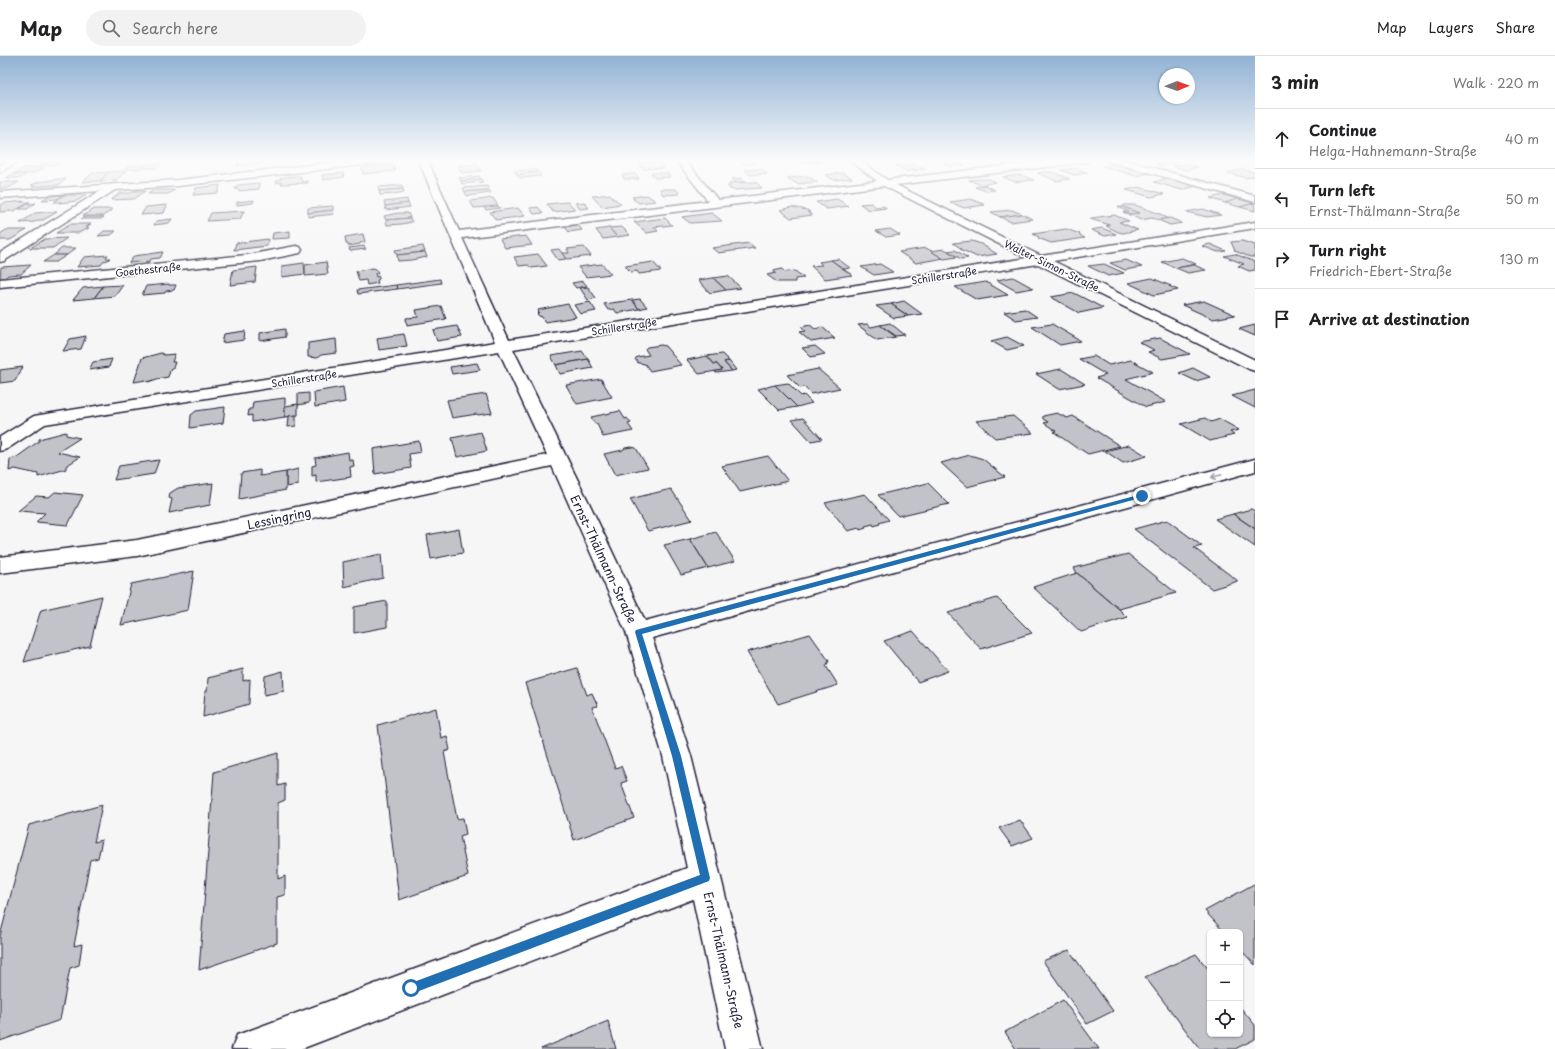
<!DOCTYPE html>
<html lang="en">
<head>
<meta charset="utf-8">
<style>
	:root { --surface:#fff; --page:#f2f2f2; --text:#202124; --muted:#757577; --line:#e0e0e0 }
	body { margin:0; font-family:"Playpen Sans",sans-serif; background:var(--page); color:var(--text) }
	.controls { position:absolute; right:12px; bottom:12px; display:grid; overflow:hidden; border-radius:6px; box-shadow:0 1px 3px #0004 }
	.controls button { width:36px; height:36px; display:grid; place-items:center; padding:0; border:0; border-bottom:1px solid var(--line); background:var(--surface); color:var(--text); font:20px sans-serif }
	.compass { position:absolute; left:1159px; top:12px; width:36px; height:36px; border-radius:50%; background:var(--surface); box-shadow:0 1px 3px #0004; rotate:89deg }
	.stop { position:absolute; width:12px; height:12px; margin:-9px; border:3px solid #1f6fb2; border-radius:50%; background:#fff }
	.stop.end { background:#1f6fb2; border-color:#fff; box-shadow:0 1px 4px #0008 }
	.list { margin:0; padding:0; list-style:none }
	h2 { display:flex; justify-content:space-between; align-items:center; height:52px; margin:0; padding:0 16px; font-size:17px }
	h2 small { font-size:13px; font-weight:400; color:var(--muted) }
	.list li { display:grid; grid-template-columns:26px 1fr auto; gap:12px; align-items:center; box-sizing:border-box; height:60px; padding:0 16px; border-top:1px solid var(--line) }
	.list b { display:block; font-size:15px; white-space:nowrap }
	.list p { margin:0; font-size:13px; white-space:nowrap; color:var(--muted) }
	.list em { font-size:13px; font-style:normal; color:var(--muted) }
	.icon { flex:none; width:22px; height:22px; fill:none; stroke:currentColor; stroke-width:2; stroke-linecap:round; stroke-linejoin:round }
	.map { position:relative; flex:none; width:1255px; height:993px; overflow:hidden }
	header { display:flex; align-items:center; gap:24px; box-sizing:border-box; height:56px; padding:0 20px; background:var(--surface); border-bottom:1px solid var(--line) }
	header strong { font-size:19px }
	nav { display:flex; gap:22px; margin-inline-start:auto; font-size:14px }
	.search { width:280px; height:36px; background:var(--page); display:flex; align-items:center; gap:10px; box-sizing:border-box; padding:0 14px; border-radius:22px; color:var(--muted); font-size:15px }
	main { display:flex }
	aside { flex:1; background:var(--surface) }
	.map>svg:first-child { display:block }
	.building { fill:#c2c2c9; stroke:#22223b }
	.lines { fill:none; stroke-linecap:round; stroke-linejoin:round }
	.minor-casing { stroke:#22223b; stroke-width:3 }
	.minor { fill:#fff; fill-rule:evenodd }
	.oneway { stroke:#9c9ca7 }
	.route { fill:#1f6fb2 }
	.labels { text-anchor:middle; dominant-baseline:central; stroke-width:3.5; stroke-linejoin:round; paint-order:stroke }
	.far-street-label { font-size:10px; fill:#22223b; stroke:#fff }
	.street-label { font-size:12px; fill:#22223b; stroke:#fff }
</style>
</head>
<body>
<header>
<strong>Map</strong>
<div class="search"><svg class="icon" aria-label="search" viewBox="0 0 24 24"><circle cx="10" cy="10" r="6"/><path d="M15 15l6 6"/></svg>Search here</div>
<nav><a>Map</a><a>Layers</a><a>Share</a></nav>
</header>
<main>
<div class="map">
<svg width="1255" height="993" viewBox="0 0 1255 993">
	<rect width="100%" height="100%" fill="#f6f6f7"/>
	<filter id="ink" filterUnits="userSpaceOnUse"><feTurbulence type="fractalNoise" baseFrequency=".025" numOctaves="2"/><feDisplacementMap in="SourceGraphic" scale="8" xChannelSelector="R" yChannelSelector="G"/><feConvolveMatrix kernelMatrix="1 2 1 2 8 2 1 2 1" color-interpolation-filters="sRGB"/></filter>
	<g filter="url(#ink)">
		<g class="building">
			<polygon points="38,103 66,103 54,106 34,107 39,104 36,104"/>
			<polygon points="239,103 263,103 263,107 237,110"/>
			<polygon points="276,103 302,103 303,104 289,106 276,106"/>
			<polygon points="738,103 753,103 757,106 750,108 742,107"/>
			<polygon points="793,103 817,103 821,106 798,107"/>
			<polygon points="969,103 992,103 997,105 979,107"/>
			<polygon points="1147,103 1173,103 1176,104 1162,107"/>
			<polygon points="954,105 965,109 949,110 943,107"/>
			<polygon points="1174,105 1179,106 1161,110 1156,108"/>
			<polygon points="61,106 56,109 40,109 45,107"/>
			<polygon points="644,106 660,106 664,112 642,113 638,107 645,107"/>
			<polygon points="162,107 156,112 141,112 147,108"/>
			<polygon points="477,108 481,115 462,117 458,110"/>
			<polygon points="914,108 926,113 916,114 904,109"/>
			<polygon points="1115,108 1149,117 1136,120 1102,110"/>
			<polygon points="1184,108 1198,111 1186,114 1172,110"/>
			<polygon points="131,109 145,109 140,113 125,113"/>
			<polygon points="393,109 395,115 363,118 362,112"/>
			<polygon points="904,109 916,114 907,115 895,110"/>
			<polygon points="24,112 43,111 44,112 31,118 13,118"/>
			<polygon points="1076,112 1088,117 1074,119 1061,114"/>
			<polygon points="536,113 538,116 517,119 515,115"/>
			<polygon points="762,113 767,118 750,119 745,114"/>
			<polygon points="1242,113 1255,117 1255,120 1246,122 1228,117"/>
			<polygon points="126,115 116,124 100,125 108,116"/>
			<polygon points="108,116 100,125 82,126 93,117"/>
			<polygon points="538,116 541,120 520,122 517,119"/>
			<polygon points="1042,116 1052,116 1070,123 1056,125 1038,117"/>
			<polygon points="343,117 344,121 323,124 322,119"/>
			<polygon points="651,117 667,117 670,121 655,122"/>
			<polygon points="842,117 852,122 834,124 825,119"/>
			<polygon points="13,118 26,118 20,122 6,122"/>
			<polygon points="636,118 639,123 624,123 622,119"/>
			<polygon points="1021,119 1034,124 1015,126 1003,121"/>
			<polygon points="296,120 300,120 302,126 308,125 308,127 281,128 281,126 276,127 277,124 280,124 280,122"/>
			<polygon points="479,120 481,123 461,125 459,122"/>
			<polygon points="807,120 817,126 797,128 787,122"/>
			<polygon points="743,122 747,126 735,126 732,123"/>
			<polygon points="1167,122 1196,130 1182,134 1154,126"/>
			<polygon points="58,123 66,123 59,129 32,131 34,129 31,129 39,126"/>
			<polygon points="481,123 483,126 462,128 461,125"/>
			<polygon points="982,123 989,123 996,126 981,129 969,124"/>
			<polygon points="0,126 19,126 8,132 0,133"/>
			<polygon points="756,126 762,132 734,134 730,133 727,130 731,130 729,127"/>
			<polygon points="259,127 259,133 238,135 238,133 235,133 238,129"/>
			<polygon points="220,129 218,137 193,139 196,132"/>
			<polygon points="402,129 403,133 379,135 378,131"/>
			<polygon points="984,129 995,134 986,135 975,131"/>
			<polygon points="487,130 489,134 465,136 463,132"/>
			<polygon points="1139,131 1164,138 1151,141 1126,134"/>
			<polygon points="403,133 404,136 394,138 380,139 379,135"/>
			<polygon points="660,133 676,133 680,138 663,139"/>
			<polygon points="154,134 175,134 168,138 148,138"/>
			<polygon points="489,134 491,137 467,140 465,136"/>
			<polygon points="134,135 145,135 134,143 111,144 120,137 131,137"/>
			<polygon points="610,138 613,143 615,143 621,148 602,151 592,140"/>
			<polygon points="64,139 86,139 77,145 59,147 61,146 54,146"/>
			<polygon points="64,139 57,143 42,144 49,140"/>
			<polygon points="647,139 656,145 639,147 633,143 635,143 632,141"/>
			<polygon points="1223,139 1238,143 1225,147 1210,142"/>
			<polygon points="493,142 498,150 474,152 470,145"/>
			<polygon points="407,143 408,147 385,150 384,146"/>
			<polygon points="837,143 849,150 827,153 816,146"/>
			<polygon points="971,143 985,149 964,152 950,146"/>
			<polygon points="1238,143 1254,147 1240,151 1225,147"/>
			<polygon points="254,144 253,147 237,149 237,146"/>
			<polygon points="23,145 21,146 30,146 14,155 0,156 0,149 5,147"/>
			<polygon points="568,146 575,153 553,156 547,148"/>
			<polygon points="584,146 589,152 580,153 575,147"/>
			<polygon points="36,147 27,153 19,153 28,148"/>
			<polygon points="408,147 410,151 386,154 385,150"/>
			<polygon points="871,147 876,151 883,150 887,152 869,154 860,148"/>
			<polygon points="1254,147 1255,155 1240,151"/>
			<polygon points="167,149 164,157 141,159 146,151"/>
			<polygon points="1124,149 1135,149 1160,158 1169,163 1159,164 1152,162 1141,164 1128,158 1139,157 1123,151"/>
			<polygon points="333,150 333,154 308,157 308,152"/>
			<polygon points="498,150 500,152 486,154 484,151"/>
			<polygon points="538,151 543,157 534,158 530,152"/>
			<polygon points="792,151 807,154 810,156 807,156 812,159 791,162 780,154"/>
			<polygon points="1118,151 1123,151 1139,157 1128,158 1123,156 1129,156"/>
			<polygon points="518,152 525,160 496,164 490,156"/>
			<polygon points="94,153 113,153 103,160 83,160"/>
			<polygon points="1203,153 1221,159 1207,161 1186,156"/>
			<polygon points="333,154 334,158 308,161 308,157"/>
			<polygon points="1012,154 1022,158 1000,161 991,156"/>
			<polygon points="244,155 240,163 207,165 211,157"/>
			<polygon points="47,156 57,156 43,164 38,164 35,166 20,167 35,157"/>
			<polygon points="398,157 408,157 410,162 386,164 384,160"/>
			<polygon points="712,157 722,165 690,167 682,161"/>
			<polygon points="1022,158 1032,163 1011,166 1000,161"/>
			<polygon points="1114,159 1129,165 1119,166 1138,174 1123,177 1118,176 1106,170 1110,169 1090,163 1091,162"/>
			<polygon points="85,161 104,161 101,163 81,163"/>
			<polygon points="410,162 412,166 402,168 387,169 386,164"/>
			<polygon points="665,162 672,169 654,171 658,175 647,177 634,166"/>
			<polygon points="1170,162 1182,167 1170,169 1158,164"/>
			<polygon points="172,163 169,167 154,169 156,165"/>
			<polygon points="71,168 91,168 86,171 89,172 78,177 56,177"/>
			<polygon points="578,169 582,174 569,176 565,171"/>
			<polygon points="622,171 630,179 617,181 609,172"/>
			<polygon points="609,172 617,181 603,183 596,174"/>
			<polygon points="1102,172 1116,178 1105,180 1091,174"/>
			<polygon points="890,173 900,179 886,181 876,175"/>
			<polygon points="1066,173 1080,178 1079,179 1085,182 1051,187 1038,182 1039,181 1033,178"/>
			<polygon points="6,174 27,174 10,184 0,184 0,178"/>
			<polygon points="104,175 116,175 111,179 98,180"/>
			<polygon points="290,175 290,182 272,183 273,177"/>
			<polygon points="363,178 365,186 360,187 360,188 348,190 348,188 346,188 345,181"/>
			<polygon points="526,180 532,189 505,192 500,183"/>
			<polygon points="67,182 53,192 30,192 45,183"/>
			<polygon points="268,183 267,190 234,194 236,187"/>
			<polygon points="972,185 981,188 997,198 977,201 960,193 962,193 953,187"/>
			<polygon points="1242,185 1255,189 1255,201 1250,201 1235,195 1231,186"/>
			<polygon points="749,187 755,192 718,197 712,192"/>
			<polygon points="1210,188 1226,195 1218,196 1202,190"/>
			<polygon points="364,190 366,193 350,195 349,192"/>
			<polygon points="423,190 425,196 397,199 395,194"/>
			<polygon points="584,191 591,200 567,203 563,197 569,197 567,193"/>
			<polygon points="62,192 76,192 67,199 54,199"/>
			<polygon points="926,192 944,202 916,207 899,196"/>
			<polygon points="559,193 566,203 558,204 551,194"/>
			<polygon points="944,193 948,195 957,201 944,203 931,195"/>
			<polygon points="955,194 968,202 961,203 948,195"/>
			<polygon points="163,196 160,202 151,203 150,205 129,207 134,200"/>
			<polygon points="425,196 427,201 411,204 398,205 397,199"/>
			<polygon points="538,198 547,210 531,212 528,209 519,210 514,201"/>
			<polygon points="1235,198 1255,206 1255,214 1249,215 1238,210 1244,208 1224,200"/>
			<polygon points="54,199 67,199 56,206 43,206"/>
			<polygon points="108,199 106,202 110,202 108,204 104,205 101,209 77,211 84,201"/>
			<polygon points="1182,202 1196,208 1176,212 1162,206"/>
			<polygon points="838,203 850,212 844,213 831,204"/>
			<polygon points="831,204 842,212 852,219 825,223 811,210 822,209 819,206"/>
			<polygon points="1126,204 1142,211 1125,214 1110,207"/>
			<polygon points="326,206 328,218 305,220 305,209"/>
			<polygon points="653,206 661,215 639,218 637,215 631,216 625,210"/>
			<polygon points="304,207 305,218 282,221 282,210"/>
			<polygon points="602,208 611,218 586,221 578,211"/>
			<polygon points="880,208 893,216 874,219 861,211"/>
			<polygon points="1104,208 1124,217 1108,220 1088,210"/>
			<polygon points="31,209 21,218 8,219 5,222 0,222 1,211"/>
			<polygon points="1194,209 1206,214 1188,217 1176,212"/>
			<polygon points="257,211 255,226 230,229 233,214"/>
			<polygon points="373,212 376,213 378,217 375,217 376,221 379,220 379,223 377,224 378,227 367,229 366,224 359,225 356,215"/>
			<polygon points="782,213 785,216 795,215 804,222 795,223 795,226 777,226 767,219 776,217 773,215"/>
			<polygon points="728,220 741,232 726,234 713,222"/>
			<polygon points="1013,221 1033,232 1016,235 997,224"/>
			<polygon points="713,222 726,234 710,237 698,224"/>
			<polygon points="1152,222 1171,230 1169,230 1178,234 1154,239 1128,227"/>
			<polygon points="440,223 441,227 397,233 396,229"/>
			<polygon points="583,225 587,230 576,232 572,227"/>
			<polygon points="986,226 1008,239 977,244 955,231"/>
			<polygon points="169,228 169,229 176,229 174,234 166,235 165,237 142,239 146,230"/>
			<polygon points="123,229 115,240 94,242 103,230"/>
			<polygon points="396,229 397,233 358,238 357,234"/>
			<polygon points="103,230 94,242 73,244 83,232"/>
			<polygon points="588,231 596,242 588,244 580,232"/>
			<polygon points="1074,237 1103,252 1079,257 1051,241"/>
			<polygon points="640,243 647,251 639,253 632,244"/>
			<polygon points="632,244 639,253 617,257 614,253 608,254 604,248"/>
			<polygon points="904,245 922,258 908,260 891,248"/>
			<polygon points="1204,245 1235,259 1213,263 1182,249"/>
			<polygon points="590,246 596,255 580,258 574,249"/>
			<polygon points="568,248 576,261 545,266 542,261 539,260 537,258 539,256 538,254"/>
			<polygon points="891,248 908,260 894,262 876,250"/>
			<polygon points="441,250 446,263 407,269 406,262 418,261 416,254"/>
			<polygon points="1025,253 1037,261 1016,264 1004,256"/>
			<polygon points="890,267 905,279 896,280 880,269"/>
			<polygon points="867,268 871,271 880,269 896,281 877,284 858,269"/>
			<polygon points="1052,268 1081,285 1060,289 1032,271"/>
			<polygon points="810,269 815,273 822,271 835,282 811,286 799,276 805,275 801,271"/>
			<polygon points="1255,269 1255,280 1239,273"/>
			<polygon points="457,270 462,281 437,285 433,274"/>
			<polygon points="285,273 285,281 260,285 260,277"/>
			<polygon points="245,275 244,284 222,287 224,278"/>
			<polygon points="404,278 407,290 379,294 377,282"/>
			<polygon points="86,280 81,293 63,295 70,283"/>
			<polygon points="1007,281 1024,290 1007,294 991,285"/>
			<polygon points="1160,282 1190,298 1162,303 1148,296 1154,294 1139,286"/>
			<polygon points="336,283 337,297 321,299 317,302 308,301 308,287"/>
			<polygon points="661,289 665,290 681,309 650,315 645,308 638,307 635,303 637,301 649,299 645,293 647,291"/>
			<polygon points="815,290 825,298 811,301 802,292"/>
			<polygon points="582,295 588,303 556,309 551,300"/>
			<polygon points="161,297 164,299 175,298 172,306 175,306 173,312 171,312 168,321 157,323 148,326 146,324 134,326 142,302"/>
			<polygon points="722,298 729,305 724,306 732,315 716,317 714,315 722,314 717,308 714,308 707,300"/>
			<polygon points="707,300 714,308 717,308 722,314 699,318 687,304"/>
			<polygon points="1094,300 1109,309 1131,304 1153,316 1126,323 1166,346 1146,351 1096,322 1106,319 1079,303"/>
			<polygon points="112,303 109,311 89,314 93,306"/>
			<polygon points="588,303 593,312 560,318 556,309"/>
			<polygon points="729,305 736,314 732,315 724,306"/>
			<polygon points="477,307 480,314 452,318 450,311"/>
			<polygon points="23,311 15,325 0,327 0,314"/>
			<polygon points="1193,312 1210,321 1196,325 1179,317"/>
			<polygon points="818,313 840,332 811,338 804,331 800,332 787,319"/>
			<polygon points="1061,313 1085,328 1059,333 1036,318"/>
			<polygon points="601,323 612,341 577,348 566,329"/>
			<polygon points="788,327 801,340 804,339 812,347 797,351 775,329"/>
			<polygon points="775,329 797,351 779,354 758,333"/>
			<polygon points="343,331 345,346 315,351 314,336"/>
			<polygon points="1255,334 1255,352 1232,340"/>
			<polygon points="309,337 309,347 298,349 298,338"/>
			<polygon points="486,338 492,357 478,359 477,358 452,362 447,344"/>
			<polygon points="285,342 285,361 252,366 252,359 248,360 249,353 252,353 253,346"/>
			<polygon points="298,348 298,359 285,361 285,350"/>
			<polygon points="225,351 223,367 190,372 191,359 196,355"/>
			<polygon points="620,355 625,363 627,362 631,367 628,368 633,375 603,381 597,368 595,368 591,361"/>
			<polygon points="1057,357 1067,362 1073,360 1120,390 1088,398 1080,393 1078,393 1054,376 1056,375 1044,367 1048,366 1043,363 1043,360"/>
			<polygon points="296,359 296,370 288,371 289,360"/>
			<polygon points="1013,360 1033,377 995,382 976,365"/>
			<polygon points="803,362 822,383 811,385 792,364"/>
			<polygon points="1205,362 1211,366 1220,363 1239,374 1230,376 1234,379 1210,385 1181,368"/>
			<polygon points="66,376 66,379 80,382 58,396 80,401 66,410 66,413 38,421 38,418 15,413 9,415 10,403 17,401 39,385 39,383"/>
			<polygon points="481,376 487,395 457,401 452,382"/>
			<polygon points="419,385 421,396 409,398 411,412 375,418 373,393"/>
			<polygon points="1129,389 1147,400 1123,407 1105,395"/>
			<polygon points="631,391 636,392 648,412 615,419 604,398 623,394 625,392"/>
			<polygon points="348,396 349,404 353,404 354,410 350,411 351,421 316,426 316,419 312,420 312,410 316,409 315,402"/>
			<polygon points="970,399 983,403 1005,421 967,431 941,407"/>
			<polygon points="768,400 788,425 740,436 722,410"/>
			<polygon points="159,404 154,418 114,424 119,410"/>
			<polygon points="298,413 298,429 286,431 286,416"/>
			<polygon points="260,414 260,420 286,416 286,434 239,443 241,417"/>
			<polygon points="213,427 210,449 169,457 172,443 169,442 170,437 178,432"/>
			<polygon points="928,427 949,448 898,460 878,439"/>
			<polygon points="671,433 692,464 648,475 630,443"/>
			<polygon points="55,436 83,439 68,469 36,466 45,457 18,455 36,440 49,441"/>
			<polygon points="865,438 889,464 879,467 880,468 874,470 873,468 865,470 866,472 860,474 859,472 848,475 825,447"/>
			<polygon points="1251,453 1255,455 1255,473 1233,458"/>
			<polygon points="1233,458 1255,473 1255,491 1215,463"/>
			<polygon points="1167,464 1202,490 1194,492 1238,525 1212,533 1134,473"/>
			<polygon points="459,473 463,497 431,503 427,479"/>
			<polygon points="716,476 735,505 708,512 690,483"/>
			<polygon points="690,483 708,512 681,519 664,489"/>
			<polygon points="381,498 383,522 344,531 343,506"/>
			<polygon points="1128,498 1176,537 1119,553 1077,517 1074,512"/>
			<polygon points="194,515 188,554 121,569 131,528"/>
			<polygon points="1077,517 1119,553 1127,561 1081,576 1033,531"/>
			<polygon points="102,540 90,590 24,606 41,554"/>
			<polygon points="997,542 1032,577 981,593 948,557"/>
			<polygon points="387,545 387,571 354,577 354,551"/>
			<polygon points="913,575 948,615 918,626 884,585"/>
			<polygon points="810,578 829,605 826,610 838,629 778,648 747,596"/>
			<polygon points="577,612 587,639 592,637 598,650 592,651 615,712 621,710 627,725 621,727 634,762 574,784 525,627"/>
			<polygon points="243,613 243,625 250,623 249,648 203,661 205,635 207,635 208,622"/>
			<polygon points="283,615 284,635 264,639 265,620"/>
			<polygon points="436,652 441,682 447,680 450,694 444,696 457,763 463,762 466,778 460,780 468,820 399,844 378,669"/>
			<polygon points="278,697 278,730 285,728 285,744 278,747 278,823 285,820 285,839 277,841 277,887 199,914 214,716"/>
			<polygon points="102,749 94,786 102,784 98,802 90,804 74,890 82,888 79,909 70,912 60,964 0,985 0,880 29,769"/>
			<polygon points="1020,764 1033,782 1012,790 999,772"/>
			<polygon points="1254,828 1255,830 1255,909 1240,893 1240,876 1224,876 1205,855"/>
			<polygon points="1069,894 1113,955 1087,968 1043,905"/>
			<polygon points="1196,898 1210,915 1210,978 1240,978 1240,951 1255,969 1255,983 1235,993 1200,993 1145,921"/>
			<polygon points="1063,944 1099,993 1016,993 1005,976"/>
			<polygon points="608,965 616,993 541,993"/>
		</g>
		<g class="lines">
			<g class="minor-casing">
				<g id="minor">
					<polygon points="12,103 23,103 0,116 0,109"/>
					<polygon points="363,103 393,103 389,106 178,130 115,134 4,205 0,206 0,197 100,135 0,142 0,136 178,124"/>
					<path d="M418,103h9l32,72 249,-30 -33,-42h9l34,41 159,-19 -29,-22h10l29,21 175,-21h29l-4,3 -191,23 145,71 214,-34v6l-202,33 202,99v11l-6,-2 -211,-105 -525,85 77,156 55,116 610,-162v12l-603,167 39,118 72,293h-38l-32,-150 -392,150h-69l5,-14 14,-5 436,-162 -24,-112 -37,-124 -74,-166 -415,90 -137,17v-16l137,-17 410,-85 -48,-104 -454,73 -38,25 -7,2v-14l34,-21 6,-1 455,-73zM884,130l143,72 -518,82 -47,-102z"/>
					<polygon points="1107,103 1122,103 1255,140 1255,146 1108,105"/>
					<polygon points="296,190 300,191 302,194 300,197 260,205 0,231 0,223 247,199"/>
				</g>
			</g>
			<use href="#minor" class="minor"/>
		</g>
		<defs><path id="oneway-shaft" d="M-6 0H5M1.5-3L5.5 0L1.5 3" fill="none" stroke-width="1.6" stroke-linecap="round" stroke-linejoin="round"/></defs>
		<use class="oneway" href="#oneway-shaft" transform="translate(1217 420) rotate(165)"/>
	</g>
	<linearGradient id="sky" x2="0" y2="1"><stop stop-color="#91b2d4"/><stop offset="0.43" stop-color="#fbfbfb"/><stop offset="1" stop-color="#fbfbfb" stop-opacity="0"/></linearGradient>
	<rect width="1255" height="242" fill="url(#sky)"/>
	<polygon class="route" points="1142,438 1144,439 1144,441 642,578 681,700 710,822 709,825 411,938 407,936 406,932 407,928 411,927 700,819 672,700 635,576 636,574"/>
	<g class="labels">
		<g class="far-street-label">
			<text transform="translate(1052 209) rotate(26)">Walter-Simon-Straße</text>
			<text transform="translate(148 213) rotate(-6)">Goethestraße</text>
			<text transform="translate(944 219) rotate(-9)">Schillerstraße</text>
			<text transform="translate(624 270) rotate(-9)">Schillerstraße</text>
			<text transform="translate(304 322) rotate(-9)">Schillerstraße</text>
		</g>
		<g class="street-label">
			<text transform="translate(279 462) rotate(-12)">Lessingring</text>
			<text transform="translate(604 503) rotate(65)">Ernst-Thälmann-Straße</text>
			<text transform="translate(724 904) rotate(77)">Ernst-Thälmann-Straße</text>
		</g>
	</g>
</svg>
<div class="controls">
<button>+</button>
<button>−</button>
<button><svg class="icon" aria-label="locate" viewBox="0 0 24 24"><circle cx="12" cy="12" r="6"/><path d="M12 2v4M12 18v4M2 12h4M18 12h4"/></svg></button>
</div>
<svg class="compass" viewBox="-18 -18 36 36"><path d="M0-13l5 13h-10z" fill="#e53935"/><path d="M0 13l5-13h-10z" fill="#757577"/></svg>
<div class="stop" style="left:411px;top:932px"></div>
<div class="stop end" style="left:1142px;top:440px"></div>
</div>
<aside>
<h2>3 min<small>Walk · 220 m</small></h2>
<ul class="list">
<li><svg class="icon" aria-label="ahead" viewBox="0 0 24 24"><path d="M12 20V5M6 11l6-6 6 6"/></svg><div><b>Continue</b><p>Helga-Hahnemann-Straße</p></div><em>40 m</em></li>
<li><svg class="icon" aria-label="left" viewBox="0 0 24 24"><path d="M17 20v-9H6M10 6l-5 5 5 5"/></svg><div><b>Turn left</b><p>Ernst-Thälmann-Straße</p></div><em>50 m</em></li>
<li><svg class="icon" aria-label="right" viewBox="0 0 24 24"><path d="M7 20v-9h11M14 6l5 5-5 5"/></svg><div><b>Turn right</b><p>Friedrich-Ebert-Straße</p></div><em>130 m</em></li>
<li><svg class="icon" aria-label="arrive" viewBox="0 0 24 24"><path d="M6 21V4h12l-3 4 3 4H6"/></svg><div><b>Arrive at destination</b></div></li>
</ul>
</aside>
</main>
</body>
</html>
